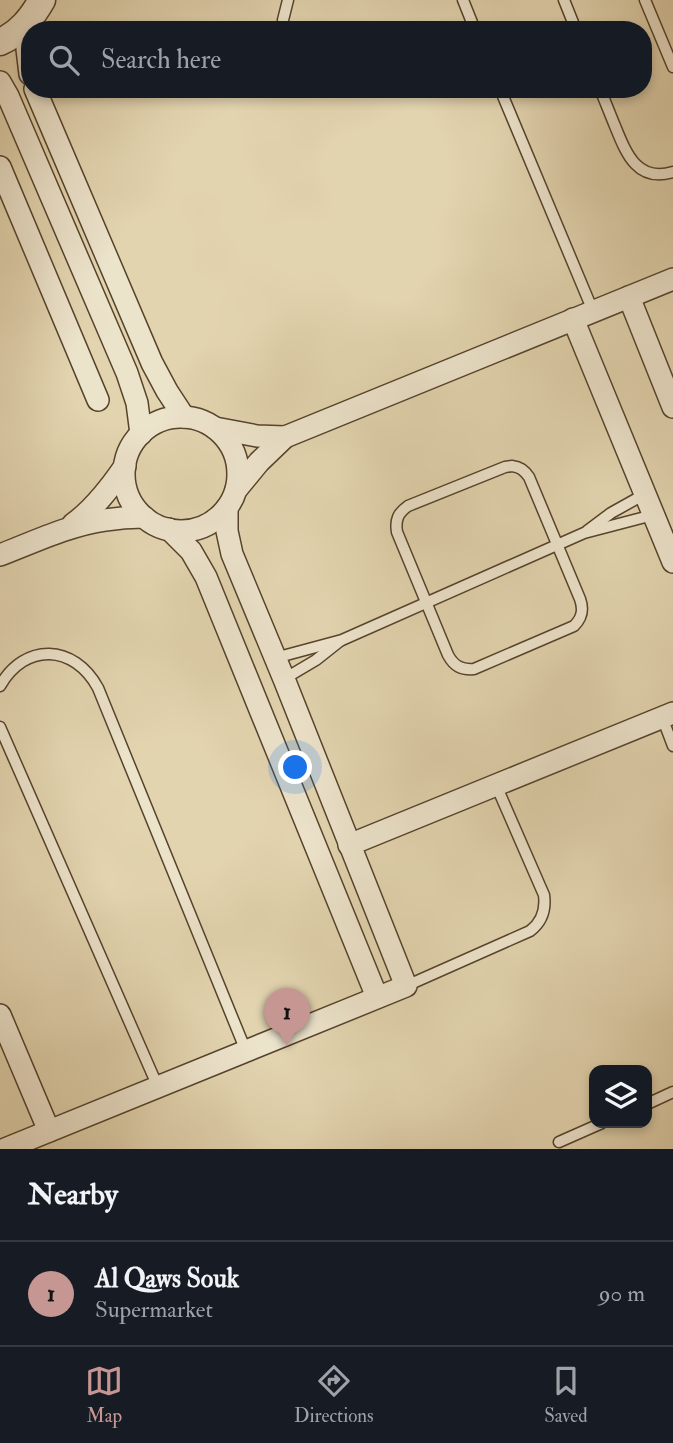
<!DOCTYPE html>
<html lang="en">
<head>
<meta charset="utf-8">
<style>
	:root { --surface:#171b24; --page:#242831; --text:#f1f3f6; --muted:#9ea1a6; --line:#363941; --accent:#c59692 }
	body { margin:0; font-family:"IM FELL Double Pica",serif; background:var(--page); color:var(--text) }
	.controls { position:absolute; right:21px; bottom:21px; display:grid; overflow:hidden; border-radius:14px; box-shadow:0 4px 10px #0003 }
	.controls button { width:63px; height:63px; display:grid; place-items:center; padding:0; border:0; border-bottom:2px solid var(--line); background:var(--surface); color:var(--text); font:35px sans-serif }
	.you { position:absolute; left:296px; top:768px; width:24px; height:24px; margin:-18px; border:5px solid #fff; border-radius:50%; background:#1a73e8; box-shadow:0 0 0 10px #1a73e833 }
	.badge { display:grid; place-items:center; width:46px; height:46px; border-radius:50%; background:var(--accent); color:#111; font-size:23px; font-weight:700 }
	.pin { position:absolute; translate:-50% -58px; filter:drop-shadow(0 2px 4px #0008) }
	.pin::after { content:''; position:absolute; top:37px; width:24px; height:21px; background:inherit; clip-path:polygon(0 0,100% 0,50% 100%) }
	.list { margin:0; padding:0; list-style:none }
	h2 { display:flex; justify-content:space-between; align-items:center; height:91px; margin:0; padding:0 28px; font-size:30px }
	h2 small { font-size:23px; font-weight:400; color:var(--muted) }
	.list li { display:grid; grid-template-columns:46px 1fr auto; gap:21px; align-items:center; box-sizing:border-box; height:105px; padding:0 28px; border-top:2px solid var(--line) }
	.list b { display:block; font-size:26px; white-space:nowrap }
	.list p { margin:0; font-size:23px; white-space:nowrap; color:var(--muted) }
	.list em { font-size:23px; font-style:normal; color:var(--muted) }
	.icon { flex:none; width:38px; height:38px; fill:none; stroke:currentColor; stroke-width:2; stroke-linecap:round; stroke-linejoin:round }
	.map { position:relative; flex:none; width:673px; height:1149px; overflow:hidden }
	.search { position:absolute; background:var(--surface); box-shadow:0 4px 10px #0003; left:21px; right:21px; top:21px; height:77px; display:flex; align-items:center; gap:18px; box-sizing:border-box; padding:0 24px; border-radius:28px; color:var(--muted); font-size:26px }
	.sheet { height:196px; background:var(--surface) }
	nav { display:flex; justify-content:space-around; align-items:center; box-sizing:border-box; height:98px; border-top:2px solid var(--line); background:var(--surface); font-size:19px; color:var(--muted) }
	nav a { display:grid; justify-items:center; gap:4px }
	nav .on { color:var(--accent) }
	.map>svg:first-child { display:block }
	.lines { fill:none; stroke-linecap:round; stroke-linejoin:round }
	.service-casing { stroke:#56432c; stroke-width:13 }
	.minor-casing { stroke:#56432c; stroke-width:24 }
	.tertiary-casing { stroke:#56432c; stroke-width:29 }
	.service { stroke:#ece3cb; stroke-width:10 }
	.minor { stroke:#ece3cb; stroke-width:21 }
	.tertiary { stroke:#ece3cb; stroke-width:26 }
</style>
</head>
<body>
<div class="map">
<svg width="673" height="1149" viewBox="0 0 673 1149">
	<rect width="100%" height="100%" fill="#e2d4af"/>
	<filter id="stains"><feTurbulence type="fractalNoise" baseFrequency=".00286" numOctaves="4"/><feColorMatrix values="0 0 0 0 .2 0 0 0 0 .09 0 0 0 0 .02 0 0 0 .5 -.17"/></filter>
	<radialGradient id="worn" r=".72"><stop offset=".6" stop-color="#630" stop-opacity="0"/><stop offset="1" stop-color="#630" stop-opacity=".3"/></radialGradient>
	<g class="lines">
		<g class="service-casing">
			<g id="service">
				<polyline points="463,0 475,30"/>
				<polyline points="564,0 576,30"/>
				<polyline points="645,0 673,67"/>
				<polyline points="283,20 288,0"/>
				<polyline points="500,89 593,311"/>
				<path d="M600,89c5,12 10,25 15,37 11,27 22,57 58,46"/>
				<path d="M512,466c8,1 12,4 17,11l51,122c4,11 2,19 -6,27l-100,43c-13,1 -20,-3 -26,-14l-51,-123c-2,-12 1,-19 11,-26l97,-39z"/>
				<polyline points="587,531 611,513 645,494"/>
				<polyline points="275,658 342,640 584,533 653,515"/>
				<polyline points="284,679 316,660 340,641"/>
				<path d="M0,686c25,-44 74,-42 98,2l148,363"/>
				<polyline points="662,717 673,746"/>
				<polyline points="0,727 158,1087"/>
				<path d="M406,986l124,-55c12,-9 16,-21 14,-36l-48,-110"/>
				<polyline points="647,1104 673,1092"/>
				<polyline points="559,1142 602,1123"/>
			</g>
		</g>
		<g class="minor-casing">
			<g id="minor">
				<polyline points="30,74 27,49 31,19"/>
				<polyline points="0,82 8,96 127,373 137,403 141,434"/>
				<polyline points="35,89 152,363 167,391 184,417"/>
				<polyline points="0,167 98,400"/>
				<polyline points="629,297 673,407"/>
				<polyline points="573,319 673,562"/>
				<circle cx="181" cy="474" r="57"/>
				<polyline points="215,428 257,436 285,437"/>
				<polyline points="236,490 259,462 285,437 673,279"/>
				<path d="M73,524c21,-15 37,-36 52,-58"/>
				<polyline points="169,529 191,551 206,577 377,997"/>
				<path d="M0,555c34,-13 69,-30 105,-35 13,-2 26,-3 39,-3"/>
				<polyline points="349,845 673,713"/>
				<polyline points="0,1015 49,1131"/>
				<polyline points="5,1149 406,986 284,679 232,554 227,531 227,508"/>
			</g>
		</g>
		<g class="tertiary-casing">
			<path id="tertiary" d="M0,42c20,-9 31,-23 42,-42"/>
		</g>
		<use href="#service" class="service"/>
		<use href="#minor" class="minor"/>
		<use href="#tertiary" class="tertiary"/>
	</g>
	<rect width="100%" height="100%" filter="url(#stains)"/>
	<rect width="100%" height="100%" fill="url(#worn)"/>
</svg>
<div class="controls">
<button><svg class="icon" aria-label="layers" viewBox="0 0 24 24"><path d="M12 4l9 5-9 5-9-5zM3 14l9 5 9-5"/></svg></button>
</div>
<div class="you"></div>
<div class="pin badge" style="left:287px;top:1046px">1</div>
<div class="search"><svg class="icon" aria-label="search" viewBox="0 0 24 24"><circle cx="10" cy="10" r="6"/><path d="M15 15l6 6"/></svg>Search here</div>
</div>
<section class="sheet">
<h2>Nearby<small></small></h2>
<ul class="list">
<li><span class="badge">1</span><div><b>Al Qaws Souk</b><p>Supermarket</p></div><em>90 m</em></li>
</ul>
</section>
<nav>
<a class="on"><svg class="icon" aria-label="map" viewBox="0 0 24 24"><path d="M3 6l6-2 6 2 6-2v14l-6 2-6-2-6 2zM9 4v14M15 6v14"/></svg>Map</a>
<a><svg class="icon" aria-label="directions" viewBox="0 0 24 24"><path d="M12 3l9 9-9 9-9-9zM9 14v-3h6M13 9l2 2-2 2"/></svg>Directions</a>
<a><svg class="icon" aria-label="saved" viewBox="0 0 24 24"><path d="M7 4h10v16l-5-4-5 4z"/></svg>Saved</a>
</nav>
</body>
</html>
